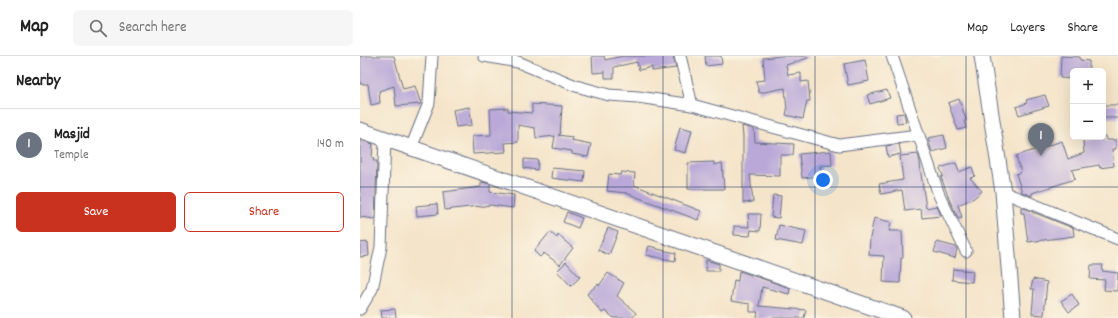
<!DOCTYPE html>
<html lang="en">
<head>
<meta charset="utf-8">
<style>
	:root { --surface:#fff; --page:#f6f6f6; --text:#222; --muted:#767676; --line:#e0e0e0; --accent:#c8321e }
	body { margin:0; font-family:Dekko,sans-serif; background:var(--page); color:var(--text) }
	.controls { position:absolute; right:12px; top:12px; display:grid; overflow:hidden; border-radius:6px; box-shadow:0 4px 16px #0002 }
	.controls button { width:36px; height:36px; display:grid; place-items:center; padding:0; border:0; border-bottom:1px solid var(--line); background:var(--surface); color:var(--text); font:20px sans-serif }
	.you { position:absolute; left:463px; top:124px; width:14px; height:14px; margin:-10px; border:3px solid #fff; border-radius:50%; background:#1a73e8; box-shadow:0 0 0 6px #1a73e833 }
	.badge { display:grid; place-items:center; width:26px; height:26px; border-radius:50%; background:var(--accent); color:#fff; font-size:13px; font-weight:700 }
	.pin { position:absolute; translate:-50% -33px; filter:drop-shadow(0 1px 2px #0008) }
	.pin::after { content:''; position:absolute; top:21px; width:14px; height:12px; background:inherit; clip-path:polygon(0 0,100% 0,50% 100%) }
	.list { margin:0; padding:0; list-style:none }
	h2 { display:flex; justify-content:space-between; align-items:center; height:52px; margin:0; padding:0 16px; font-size:17px }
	h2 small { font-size:13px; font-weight:400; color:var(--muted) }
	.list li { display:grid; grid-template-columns:26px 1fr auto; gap:12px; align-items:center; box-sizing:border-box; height:72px; padding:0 16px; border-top:1px solid var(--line) }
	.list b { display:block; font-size:15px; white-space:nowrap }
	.list p { margin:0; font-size:13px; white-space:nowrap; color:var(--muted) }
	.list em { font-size:13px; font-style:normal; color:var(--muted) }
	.actions { display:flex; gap:8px; padding:12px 16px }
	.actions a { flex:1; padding:9px 0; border:1px solid var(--accent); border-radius:6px; text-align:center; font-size:14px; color:var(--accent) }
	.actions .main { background:var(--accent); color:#fff }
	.icon { flex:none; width:22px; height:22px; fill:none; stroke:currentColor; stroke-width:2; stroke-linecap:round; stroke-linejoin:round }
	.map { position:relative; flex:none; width:758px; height:262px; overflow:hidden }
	header { display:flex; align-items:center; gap:24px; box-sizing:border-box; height:56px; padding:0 20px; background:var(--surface); border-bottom:1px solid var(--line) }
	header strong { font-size:19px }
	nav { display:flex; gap:22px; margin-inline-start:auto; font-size:14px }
	.search { width:280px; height:36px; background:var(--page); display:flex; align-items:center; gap:10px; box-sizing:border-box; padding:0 14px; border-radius:6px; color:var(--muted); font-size:15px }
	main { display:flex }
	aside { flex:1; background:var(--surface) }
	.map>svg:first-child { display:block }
	.building { fill:#b9a8d8 }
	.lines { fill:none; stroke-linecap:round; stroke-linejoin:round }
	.street-casing { stroke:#676e83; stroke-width:13 }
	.secondary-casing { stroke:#676e83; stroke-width:17 }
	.street { stroke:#fff; stroke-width:11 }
	.secondary { stroke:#fff; stroke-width:15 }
	.grid { fill:none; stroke:#1b2f5e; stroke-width:1; stroke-opacity:0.55 }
</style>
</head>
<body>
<header>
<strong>Map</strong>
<div class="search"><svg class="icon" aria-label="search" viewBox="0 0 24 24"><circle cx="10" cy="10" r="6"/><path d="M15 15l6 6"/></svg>Search here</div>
<nav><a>Map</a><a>Layers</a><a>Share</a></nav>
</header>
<main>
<aside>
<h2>Nearby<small></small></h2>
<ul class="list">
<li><span class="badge" style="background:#6b7280">1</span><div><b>Masjid</b><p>Temple</p></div><em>140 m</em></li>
</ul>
<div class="actions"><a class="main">Save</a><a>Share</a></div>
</aside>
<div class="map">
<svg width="758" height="262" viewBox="0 0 758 262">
	<rect width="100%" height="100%" fill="#fcf5e5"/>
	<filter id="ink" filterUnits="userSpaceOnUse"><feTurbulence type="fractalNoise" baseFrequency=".025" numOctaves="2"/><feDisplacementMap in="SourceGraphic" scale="8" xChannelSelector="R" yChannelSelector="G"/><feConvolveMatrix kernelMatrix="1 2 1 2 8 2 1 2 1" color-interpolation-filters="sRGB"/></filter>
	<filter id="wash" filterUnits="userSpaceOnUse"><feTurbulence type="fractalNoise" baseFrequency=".012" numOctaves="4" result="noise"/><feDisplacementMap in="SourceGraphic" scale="16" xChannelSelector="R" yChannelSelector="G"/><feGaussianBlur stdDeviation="0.9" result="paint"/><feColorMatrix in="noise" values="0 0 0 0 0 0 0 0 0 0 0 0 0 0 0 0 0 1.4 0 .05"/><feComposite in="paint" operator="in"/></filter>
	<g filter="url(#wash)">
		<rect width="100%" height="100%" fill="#f4e4c9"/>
		<g id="blocks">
			<g class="building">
				<polygon points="0,0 34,0 43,33 55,30 61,48 36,50 34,30 19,35 20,47 11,49 8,28 0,28"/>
				<polygon points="232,0 244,0 245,4 263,0 313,0 316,12 292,15 292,11 279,14 277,6 254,11 254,22 245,22 245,16 233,17"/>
				<polygon points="345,0 361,0 362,8 346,10"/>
				<polygon points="422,0 447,0 448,2 426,9 428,19 441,17 441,26 448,25 450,45 447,45 443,63 426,59 427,55 425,32 399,37 396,25 405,24 403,2"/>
				<polygon points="701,0 720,1 720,4 729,5 729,15 713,15 713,23 700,22"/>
				<polygon points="505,4 509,25 488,29 484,8"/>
				<polygon points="527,34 530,42 510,48 507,39"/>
				<polygon points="685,39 689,50 659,59 656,51 667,47 666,44"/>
				<polygon points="599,43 606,64 604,65 606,72 598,74 588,47"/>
				<polygon points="172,48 202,50 200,79 198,79 212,81 211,84 231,88 228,101 212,98 212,95 193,92 195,80 176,82 175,72 158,69 158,86 145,87 146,96 113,98 112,80 131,79 130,53 148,52 148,55 172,57"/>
				<rect x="743" y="49" width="15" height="13"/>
				<polygon points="109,51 112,69 96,71 93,54"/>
				<polygon points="544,57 546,66 537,67 536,58"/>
				<polygon points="382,70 394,73 395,86 434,88 433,99 420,99 420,120 390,119 393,146 383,147 383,80"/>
				<polygon points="320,71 332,74 326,97 314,94"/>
				<polygon points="584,79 587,92 572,96 568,82"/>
				<polygon points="745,80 746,84 756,84 756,93 752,93 754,110 740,112 739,109 722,112 712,114 715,123 672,137 672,140 662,136 656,118 661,116 656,100 702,85 708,103 724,97 723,84"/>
				<polygon points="0,84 13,88 12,102 14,102 13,105 17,105 15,163 0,161"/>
				<polygon points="539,88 541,98 528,101 526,90"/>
				<polygon points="471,95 472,109 460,110 461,120 442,122 439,98"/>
				<polygon points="558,98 560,106 561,118 566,152 577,150 581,160 562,162 561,153 545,155 542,134 521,138 519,128 543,124 540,100"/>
				<polygon points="164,103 178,104 177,114 164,112"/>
				<polygon points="354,106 354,109 362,107 364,133 328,133 328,107"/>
				<polygon points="596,107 599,116 612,111 615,120 610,122 622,135 614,142 598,149 602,161 598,162 590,145 581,121 583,120 580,112"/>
				<polygon points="192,112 225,115 224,126 191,122"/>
				<polygon points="261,116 275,117 274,129 341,155 338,164 266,137 247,135 249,118 260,119"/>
				<polygon points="121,126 130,128 130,136 154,139 153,152 130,149 118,151 118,150 85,154 83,136 121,131"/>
				<polygon points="413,139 421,140 419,162 411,161"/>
				<polygon points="77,148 78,158 57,160 56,150"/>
				<polygon points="661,151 673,156 673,157 675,157 713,172 714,180 668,186 664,157 661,157"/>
				<polygon points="207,156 222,162 218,172 203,166"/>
				<polygon points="388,158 401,158 400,175 391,174 390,180 374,179 374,170 389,171"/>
				<polygon points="514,162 531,166 529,175 542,175 543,202 541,202 540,227 523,226 524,200 509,199 510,182"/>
				<polygon points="419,169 446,175 443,189 416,184"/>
				<polygon points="248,172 258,176 249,199 238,194"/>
				<polygon points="190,176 197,182 198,179 213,192 200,209 184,197 180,201 174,195"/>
				<polygon points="8,186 9,200 0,201 0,187"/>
				<polygon points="577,186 596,191 597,193 595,202 574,196"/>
				<polygon points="289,190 297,192 297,193 316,197 315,205 286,199"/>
				<polygon points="346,204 359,208 359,215 346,215"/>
				<polygon points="206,206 220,221 211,230 197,215"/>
				<polygon points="731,209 743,209 742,215 758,217 757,235 744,234 745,224 730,223"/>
				<polygon points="593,213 613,215 612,226 592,224"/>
				<polygon points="379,215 430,232 429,238 402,231 399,250 446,254 444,262 397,262 398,256 390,256 390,248 371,245 374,224 378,225"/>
				<polygon points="248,217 264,227 257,240 276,257 272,262 254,262 245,255 242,257 227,238 238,228 239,230"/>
				<polygon points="673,223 687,226 684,259 672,258 674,233 671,233"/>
				<polygon points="712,238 719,249 709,256 701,245"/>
				<polygon points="35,253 36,262 22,262 21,254"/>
			</g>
		</g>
	</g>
	<g filter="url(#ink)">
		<use href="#blocks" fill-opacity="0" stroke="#676e83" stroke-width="1"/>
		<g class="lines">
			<g class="street-casing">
				<g id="street">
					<polyline points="124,0 158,6 216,30 249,39 278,41 332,49 479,89 558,79"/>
					<polyline points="320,0 332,49"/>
					<polyline points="532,0 579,139 606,195"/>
					<polyline points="51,92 69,47 72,0"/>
					<polyline points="643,136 758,183"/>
					<polyline points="0,253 12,233 21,191 25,83"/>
				</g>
			</g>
			<g class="secondary-casing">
				<g id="secondary">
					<polyline points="622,0 643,136 653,262"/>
					<polyline points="0,74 543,262"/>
				</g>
			</g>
			<use href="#street" class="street"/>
			<use href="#secondary" class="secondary"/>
		</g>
	</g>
	<path class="grid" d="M152,0v262M303,0v262M455,0v262M606,0v262M0,131h758"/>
</svg>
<div class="controls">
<button>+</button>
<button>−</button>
</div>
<div class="you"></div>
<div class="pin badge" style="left:681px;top:100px;background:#6b7280">1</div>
</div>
</main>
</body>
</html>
